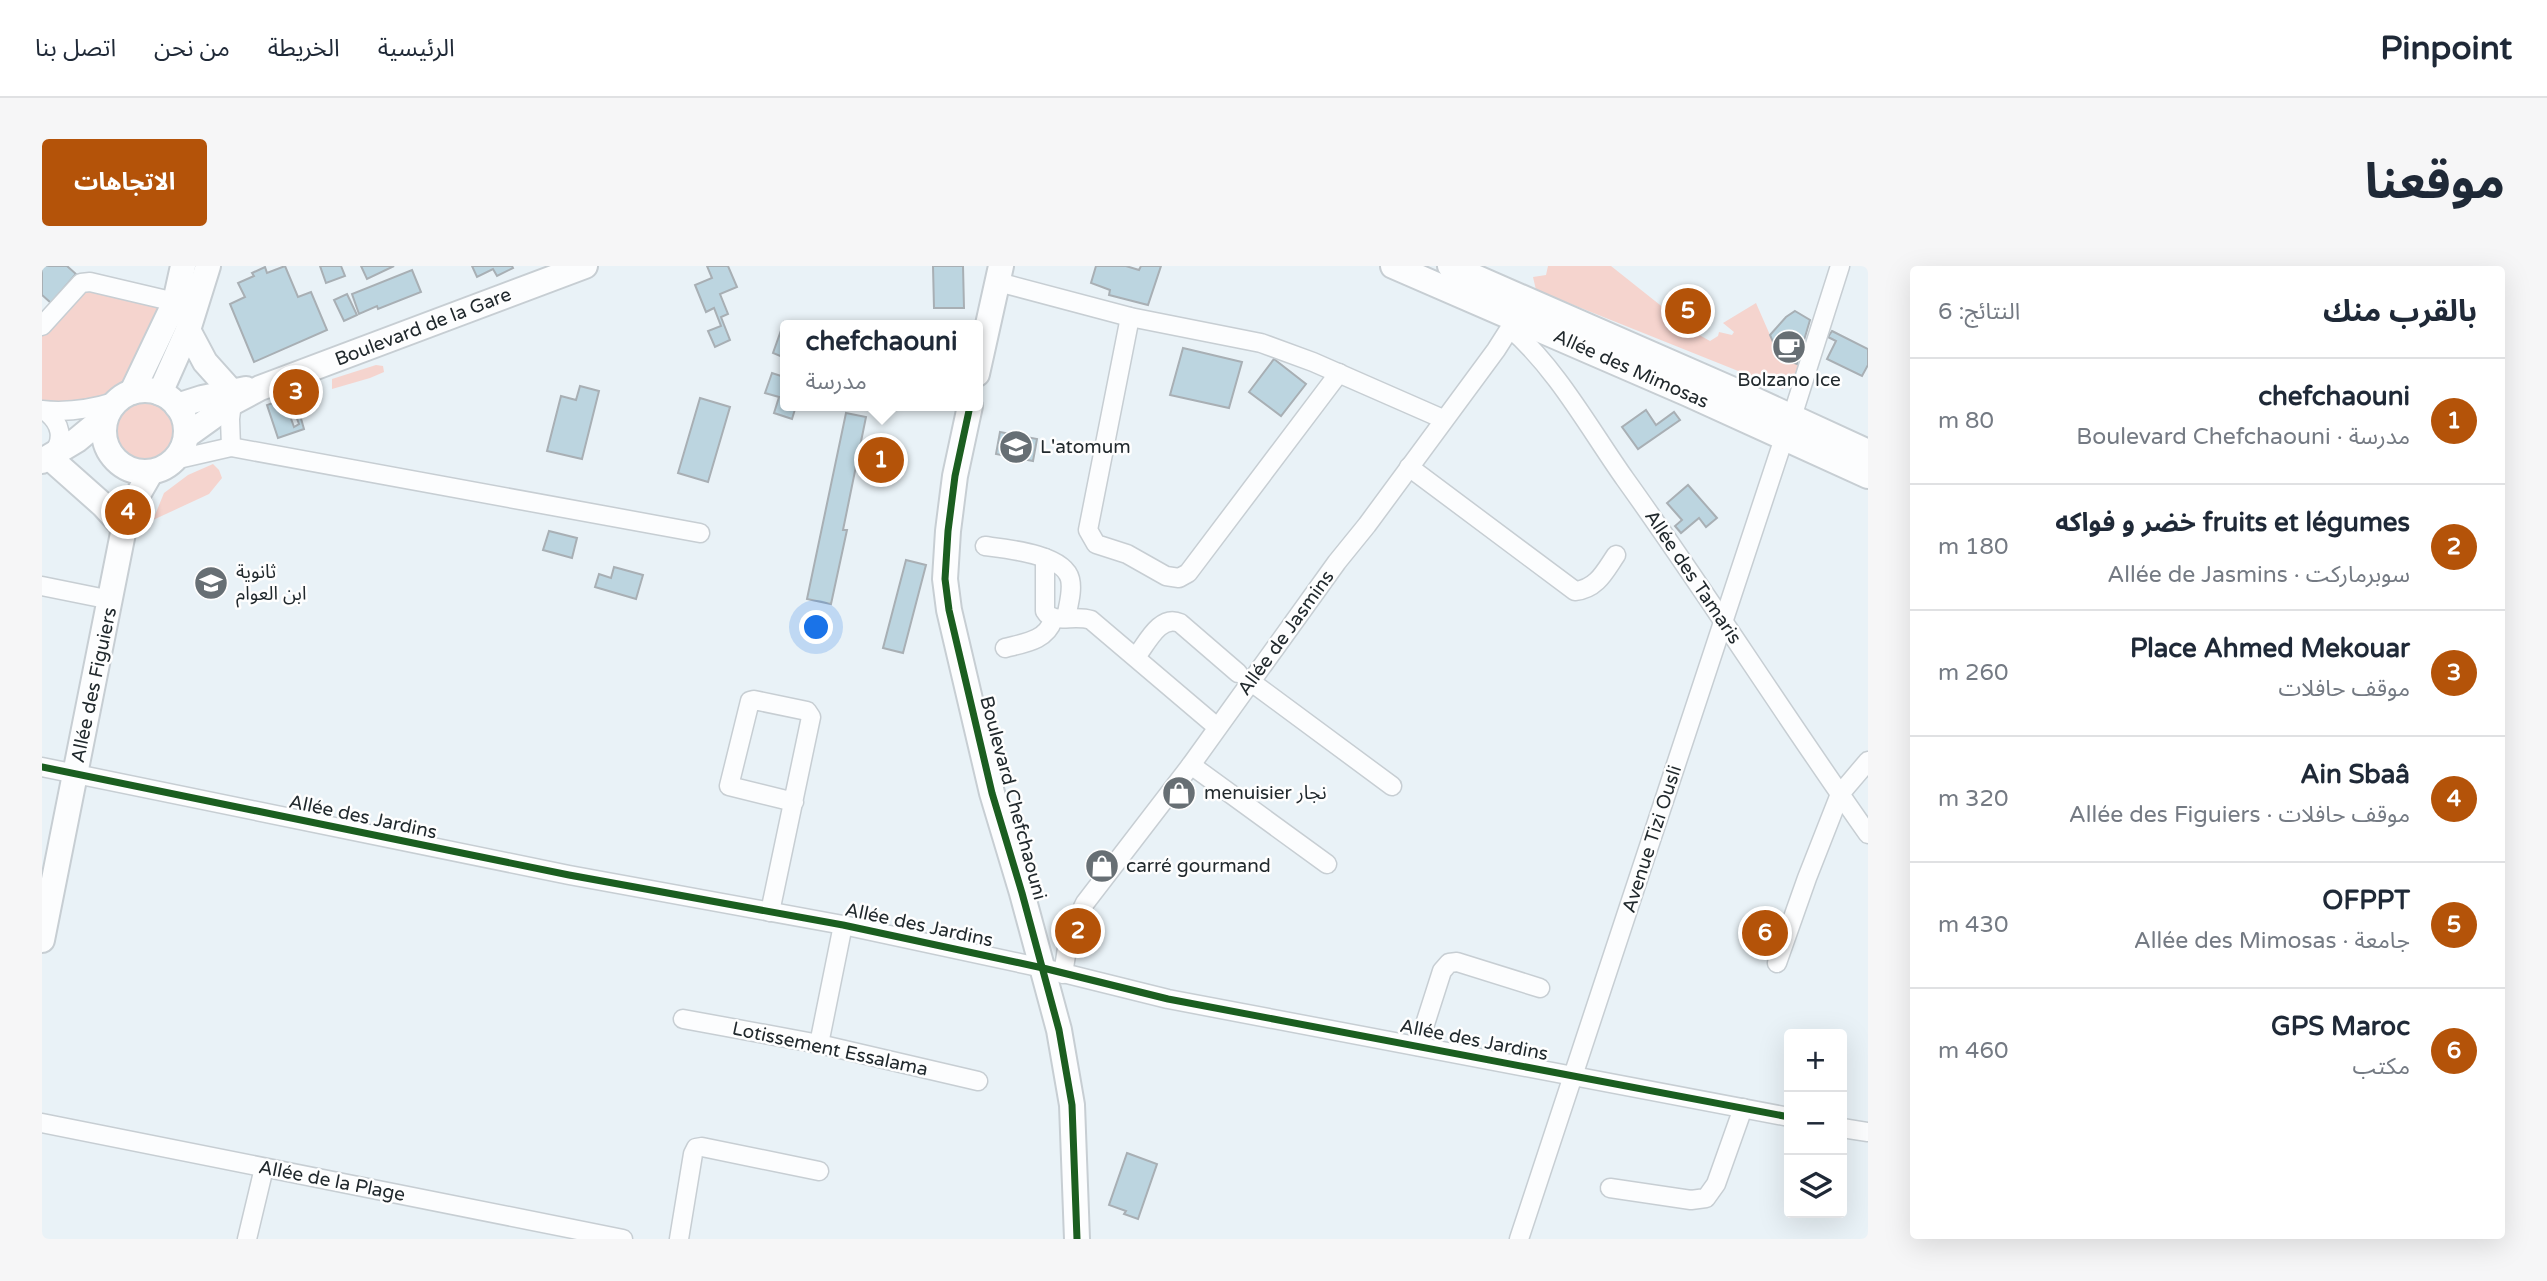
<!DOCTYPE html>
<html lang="ar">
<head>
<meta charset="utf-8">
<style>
	:root { --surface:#fff; --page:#f6f6f7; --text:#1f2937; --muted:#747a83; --line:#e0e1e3; --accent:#b45309 }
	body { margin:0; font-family:"Varela Round","Noto Sans Arabic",sans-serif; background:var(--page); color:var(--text); direction:rtl }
	.controls { position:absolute; right:21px; bottom:21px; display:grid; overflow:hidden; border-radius:7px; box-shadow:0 7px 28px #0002 }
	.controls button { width:63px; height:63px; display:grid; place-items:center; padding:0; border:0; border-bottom:2px solid var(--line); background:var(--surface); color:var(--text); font:35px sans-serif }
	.you { position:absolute; left:775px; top:362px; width:24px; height:24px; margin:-18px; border:5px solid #fff; border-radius:50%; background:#1a73e8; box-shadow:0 0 0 10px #1a73e833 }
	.badge { display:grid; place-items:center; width:46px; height:46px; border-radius:50%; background:var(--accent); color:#fff; font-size:23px; font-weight:700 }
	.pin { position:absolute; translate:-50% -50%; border:4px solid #fff; box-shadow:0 2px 7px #0006 }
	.popup { position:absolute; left:738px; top:54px; width:203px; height:91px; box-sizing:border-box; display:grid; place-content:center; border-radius:7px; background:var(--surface); filter:drop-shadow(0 2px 5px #0005); font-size:23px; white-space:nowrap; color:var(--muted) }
	.popup b { font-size:26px; color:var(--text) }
	.popup::after { content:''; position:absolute; left:50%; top:100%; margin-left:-14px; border:14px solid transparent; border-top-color:var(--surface) }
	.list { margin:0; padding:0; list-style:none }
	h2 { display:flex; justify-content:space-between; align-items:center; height:91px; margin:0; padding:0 28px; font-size:30px }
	h2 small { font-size:23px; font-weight:400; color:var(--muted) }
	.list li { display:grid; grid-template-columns:46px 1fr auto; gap:21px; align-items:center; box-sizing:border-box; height:126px; padding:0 28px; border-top:2px solid var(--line) }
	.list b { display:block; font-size:26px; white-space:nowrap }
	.list p { margin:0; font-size:23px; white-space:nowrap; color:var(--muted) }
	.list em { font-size:23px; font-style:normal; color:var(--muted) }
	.icon { flex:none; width:38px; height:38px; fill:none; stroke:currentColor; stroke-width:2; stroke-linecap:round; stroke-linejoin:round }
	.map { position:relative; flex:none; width:1826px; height:973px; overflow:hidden; direction:ltr; border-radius:7px }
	header { display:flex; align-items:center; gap:42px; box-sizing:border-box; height:98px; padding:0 35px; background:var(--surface); border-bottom:2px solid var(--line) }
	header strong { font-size:33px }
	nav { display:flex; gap:38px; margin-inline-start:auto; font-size:24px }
	.intro { display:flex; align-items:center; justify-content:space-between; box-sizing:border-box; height:168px; padding:0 42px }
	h1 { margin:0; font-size:49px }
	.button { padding:18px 32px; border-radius:7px; background:var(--accent); color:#fff; font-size:24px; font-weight:700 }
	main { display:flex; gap:42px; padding:0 42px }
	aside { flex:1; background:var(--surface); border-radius:7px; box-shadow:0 7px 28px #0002 }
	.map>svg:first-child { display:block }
	.green { fill:#f5d4ce }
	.building { fill:#bcd5e0; stroke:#a8afb4; stroke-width:2 }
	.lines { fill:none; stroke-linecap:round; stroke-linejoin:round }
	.street-casing { stroke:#c7ced3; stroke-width:21 }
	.secondary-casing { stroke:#c7ced3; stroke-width:28 }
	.street { stroke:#fcfdfe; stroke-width:18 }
	.secondary { stroke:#fcfdfe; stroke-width:24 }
	.cycleway-casing { stroke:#fefefe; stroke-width:11 }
	.cycleway { stroke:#1b5e20; stroke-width:7 }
	.labels { text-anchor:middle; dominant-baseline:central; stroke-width:5; stroke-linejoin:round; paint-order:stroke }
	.street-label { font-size:19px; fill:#21292d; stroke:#fefefe }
	.poi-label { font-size:19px; fill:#21292d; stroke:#fefefe; text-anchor:start }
</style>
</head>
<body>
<header>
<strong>Pinpoint</strong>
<nav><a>الرئيسية</a><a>الخريطة</a><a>من نحن</a><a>اتصل بنا</a></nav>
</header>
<div class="intro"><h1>موقعنا</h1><a class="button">الاتجاهات</a></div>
<main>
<aside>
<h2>بالقرب منك<small>النتائج: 6</small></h2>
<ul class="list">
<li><span class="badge">1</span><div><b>chefchaouni</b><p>مدرسة · Boulevard Chefchaouni</p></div><em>80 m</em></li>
<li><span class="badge">2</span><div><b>fruits et légumes خضر و فواكه</b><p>سوبرماركت · Allée de Jasmins</p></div><em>180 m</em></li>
<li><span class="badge">3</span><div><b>Place Ahmed Mekouar</b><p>موقف حافلات</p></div><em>260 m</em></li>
<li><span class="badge">4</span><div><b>Ain Sbaâ</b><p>موقف حافلات · Allée des Figuiers</p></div><em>320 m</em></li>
<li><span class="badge">5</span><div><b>OFPPT</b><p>جامعة · Allée des Mimosas</p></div><em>430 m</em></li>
<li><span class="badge">6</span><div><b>GPS Maroc</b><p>مكتب</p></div><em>460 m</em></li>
</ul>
</aside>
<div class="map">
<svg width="1826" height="973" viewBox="0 0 1826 973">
	<rect width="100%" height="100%" fill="#e9f2f7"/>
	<g class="green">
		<polygon points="1506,0 1569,0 1652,66 1668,75 1676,70 1677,66 1690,69 1692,66 1681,57 1714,37 1738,92 1759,100 1741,123 1494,24 1491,11 1504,9"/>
		<path d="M39,21l82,20c-8,20 -14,44 -26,62 -17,28 -64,38 -95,33v-67z"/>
		<polygon points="334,99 341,100 342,106 328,112 290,123 290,113"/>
		<path d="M103,132l17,1c5,7 15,15 16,24 4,24 -19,38 -39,39l-19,-11 -9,-17c5,-20 12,-32 34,-36z"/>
		<polygon points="171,198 177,204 180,212 167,228 111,254 122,227 146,209"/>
	</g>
	<g class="building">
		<polygon points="0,0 25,0 34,8 9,37 0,29"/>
		<polygon points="243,0 256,31 269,26 285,64 212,96 188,38 203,31 196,17 212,10 210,7 223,1 225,7"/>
		<polygon points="278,0 299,0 303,10 284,17"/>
		<polygon points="319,0 352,0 325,13"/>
		<polygon points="430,0 470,0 471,2 455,10 451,3 435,11"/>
		<polygon points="665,0 686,0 695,21 678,28 686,48 679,51 688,74 673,81 666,65 679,60 672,42 664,46 653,19 670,12"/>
		<polygon points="891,0 921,0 922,42 892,42"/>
		<polygon points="1054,0 1084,0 1097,4 1099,0 1119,0 1106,39 1067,29 1068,24 1049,17"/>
		<polygon points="370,4 379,26 336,43 335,40 317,48 310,28"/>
		<polygon points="305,28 315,49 302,55 292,34"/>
		<polygon points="1753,45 1768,54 1755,98 1738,92 1728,69 1744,51"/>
		<polygon points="742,56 750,59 743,59 743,92 731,87"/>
		<polygon points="1790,65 1826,83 1826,99 1820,110 1785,93 1794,75 1786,71"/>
		<polygon points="1141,82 1200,96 1187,142 1128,129"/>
		<polygon points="1232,93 1264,118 1239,150 1207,126"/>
		<polygon points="743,98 743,140 754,140 750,153 732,147 737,131 723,127 730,107 739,110"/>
		<polygon points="538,120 557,125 540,193 505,185 519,130 534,134"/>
		<polygon points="658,132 688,141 666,216 636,207"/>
		<polygon points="242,133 252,161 257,158 254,150 258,149 262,163 236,172 225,139"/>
		<polygon points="1604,144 1614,159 1632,146 1638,154 1596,183 1580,161"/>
		<polygon points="804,147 824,151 801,264 805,264 789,338 765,333"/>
		<polygon points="958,166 995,173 991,195 954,188"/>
		<polygon points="1646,219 1675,252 1664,261 1657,252 1639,267 1633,260 1640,254 1625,237"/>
		<polygon points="507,265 535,272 530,292 501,284"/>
		<polygon points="864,294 884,299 861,387 841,382"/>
		<polygon points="572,301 601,309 594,333 553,321 557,308 569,312"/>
		<polygon points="1085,887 1115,898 1096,953 1082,948 1084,945 1067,939"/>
	</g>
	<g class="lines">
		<g class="street-casing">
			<g id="street">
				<polyline points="956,16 1088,51 1219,77 1271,96 1401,153"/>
				<polyline points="1088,51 1046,264 1054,278 1085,288 1124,310 1137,312 1146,307 1297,107"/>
				<polyline points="0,60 39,17 48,16 133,36"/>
				<path d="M1468,62c47,41 79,100 115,151 84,117 160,238 243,355"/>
				<path d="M0,144c27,3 50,-1 75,-9"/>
				<path d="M3,145c16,12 20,28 7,44"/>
				<polyline points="1750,151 1798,0"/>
				<polyline points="189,181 188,153 190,137"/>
				<polyline points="132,194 189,181 658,267"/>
				<path d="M1367,201l166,124c22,-2 30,-20 41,-36"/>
				<path d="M943,280c22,3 79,8 85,33 3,12 -2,27 -4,39"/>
				<path d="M1003,292v53c8,14 29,3 46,9l126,107"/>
				<polyline points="0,320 69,334"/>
				<path d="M963,382c19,-5 41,-7 48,-28"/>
				<path d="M1094,391c11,-14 24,-43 44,-34l58,50"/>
				<polyline points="1208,415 1350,520"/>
				<polyline points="1149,499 1285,598"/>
				<polyline points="0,501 527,609 801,659 1001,702 1126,733 1747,851"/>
				<polyline points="728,646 769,451 765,445 712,434 708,435 687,520 752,536"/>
				<polyline points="1735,697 1765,612 1798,528 1826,495"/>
				<polyline points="1021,708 1027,670 1043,637 1149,499 1295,296 1325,259 1454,84 1468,62 1477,41"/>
				<polyline points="641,753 777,778 936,815"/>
				<polyline points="777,778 801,659"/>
				<polyline points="1376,780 1400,705 1407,697 1415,696 1498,722"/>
				<polyline points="0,857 581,973"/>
				<polyline points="1800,862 1826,866"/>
				<polyline points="1568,922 1649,934 1664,932 1674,918 1701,842"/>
				<polyline points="205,973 222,902"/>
				<polyline points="637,973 651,888 654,882 660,881 777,905"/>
				<polyline points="1477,973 1742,172"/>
			</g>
		</g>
		<g class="secondary-casing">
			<g id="secondary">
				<polyline points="1351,0 1646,128 1826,210"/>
				<polyline points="1408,0 1687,122 1826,186"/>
				<polyline points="146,64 163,96 189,125"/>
				<polyline points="935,108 959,0"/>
				<circle cx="103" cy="165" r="41"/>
				<polyline points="90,126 133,36 141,0"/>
				<polyline points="118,127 146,64 166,0"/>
				<polyline points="135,140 160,132 204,123"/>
				<polyline points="928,140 913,210 906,265 903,313 907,344 950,527 980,627 1017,764 1030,839 1035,973"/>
				<polyline points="144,170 190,137 218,122 543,0"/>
				<polyline points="8,192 61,239 82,262"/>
				<polyline points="0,195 35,174 64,150"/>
				<polyline points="0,674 82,262 86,246 109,206"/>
			</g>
		</g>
		<use href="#street" class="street"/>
		<use href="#secondary" class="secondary"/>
		<g class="cycleway-casing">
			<g id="cycleway">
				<polyline points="928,140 913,210 906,265 903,313 907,344 950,527 980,627 1017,764 1030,839 1035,973"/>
				<polyline points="0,501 527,609 801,659 1001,702 1126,733 1747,851"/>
			</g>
		</g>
		<use href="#cycleway" class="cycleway"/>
	</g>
	<defs>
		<g id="cafe-disc" transform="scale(1.75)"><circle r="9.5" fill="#676f74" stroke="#fefefe"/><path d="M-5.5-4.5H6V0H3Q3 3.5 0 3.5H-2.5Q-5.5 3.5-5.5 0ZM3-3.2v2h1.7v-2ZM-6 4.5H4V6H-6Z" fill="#fff"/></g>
		<g id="school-disc" transform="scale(1.75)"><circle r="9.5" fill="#676f74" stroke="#fefefe"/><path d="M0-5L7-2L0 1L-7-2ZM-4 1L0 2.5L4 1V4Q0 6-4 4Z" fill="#fff"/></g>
		<g id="shop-disc" transform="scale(1.75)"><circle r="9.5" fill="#676f74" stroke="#fefefe"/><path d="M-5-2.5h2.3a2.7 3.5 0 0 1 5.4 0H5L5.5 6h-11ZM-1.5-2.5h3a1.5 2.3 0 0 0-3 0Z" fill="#fff"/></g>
	</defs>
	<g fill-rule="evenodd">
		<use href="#cafe-disc" x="1747" y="81"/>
		<use href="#school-disc" x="974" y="181"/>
		<use href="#school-disc" x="169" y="317"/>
		<use href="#shop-disc" x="1137" y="527"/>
		<use href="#shop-disc" x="1060" y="600"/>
	</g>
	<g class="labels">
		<g class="street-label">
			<text transform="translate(381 61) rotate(-21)">Boulevard de la Gare</text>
			<text transform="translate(1589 103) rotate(24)">Allée des Mimosas</text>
			<text transform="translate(1651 311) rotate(56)">Allée des Tamaris</text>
			<text transform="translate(1244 367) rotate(-54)">Allée de Jasmins</text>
			<text transform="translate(52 419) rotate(-78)">Allée des Figuiers</text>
			<text transform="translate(971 532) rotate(75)">Boulevard Chefchaouni</text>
			<text transform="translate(321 551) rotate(12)">Allée des Jardins</text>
			<text transform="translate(1610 573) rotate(-72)">Avenue Tizi Ousli</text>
			<text transform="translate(877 659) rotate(12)">Allée des Jardins</text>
			<text transform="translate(1432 774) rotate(11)">Allée des Jardins</text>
			<text transform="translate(788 783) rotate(12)">Lotissement Essalama</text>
			<text transform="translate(290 915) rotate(11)">Allée de la Plage</text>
		</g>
		<g class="poi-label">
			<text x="1747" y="114" text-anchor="middle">Bolzano Ice</text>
			<text x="998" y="181">L'atomum</text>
			<text x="194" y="306">ثانوية<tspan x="194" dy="22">ابن العوام</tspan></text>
			<text x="1162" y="527">menuisier نجار</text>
			<text x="1084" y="600">carré gourmand</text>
		</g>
	</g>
</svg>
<div class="controls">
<button>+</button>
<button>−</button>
<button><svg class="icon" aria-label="layers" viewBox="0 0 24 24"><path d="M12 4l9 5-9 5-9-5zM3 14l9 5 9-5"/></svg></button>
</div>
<div class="you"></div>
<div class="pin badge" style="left:839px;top:194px">1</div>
<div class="popup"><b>chefchaouni</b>مدرسة</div>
<div class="pin badge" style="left:1036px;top:665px">2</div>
<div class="pin badge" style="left:254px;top:126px">3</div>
<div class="pin badge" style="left:86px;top:246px">4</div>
<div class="pin badge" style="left:1646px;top:45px">5</div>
<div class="pin badge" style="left:1723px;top:667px">6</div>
</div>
</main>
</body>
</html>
